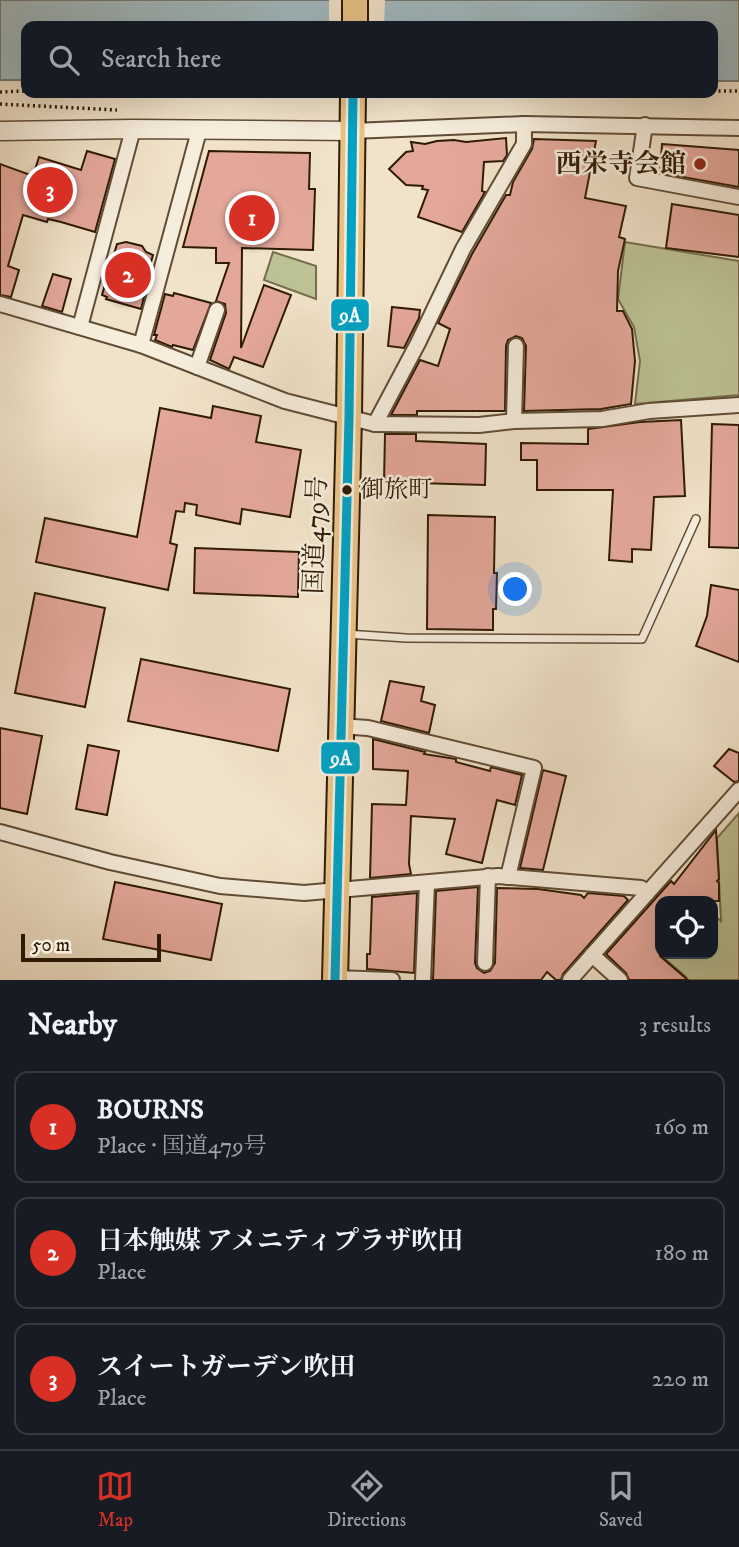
<!DOCTYPE html>
<html lang="en">
<head>
<meta charset="utf-8">
<style>
	:root { --surface:#171b24; --page:#242831; --text:#f1f3f6; --muted:#9ea1a6; --line:#363941; --accent:#d93025 }
	body { margin:0; font-family:"IM FELL DW Pica","Noto Serif JP",serif; background:var(--page); color:var(--text) }
	.controls { position:absolute; right:21px; bottom:21px; display:grid; overflow:hidden; border-radius:14px; box-shadow:0 7px 28px #0002 }
	.controls button { width:63px; height:63px; display:grid; place-items:center; padding:0; border:0; border-bottom:2px solid var(--line); background:var(--surface); color:var(--text); font:35px sans-serif }
	.scale { position:absolute; left:21px; bottom:18px; width:140px; box-sizing:border-box; padding-left:7px; border:4px solid #2f1a04; border-top:0; font-size:19px; line-height:24px; white-space:nowrap; color:#2f1a04; -webkit-text-stroke:5px #f6eddd; paint-order:stroke }
	.you { position:absolute; left:516px; top:590px; width:24px; height:24px; margin:-18px; border:5px solid #fff; border-radius:50%; background:#1a73e8; box-shadow:0 0 0 10px #1a73e833 }
	.badge { display:grid; place-items:center; width:46px; height:46px; border-radius:50%; background:var(--accent); color:#fff; font-size:23px; font-weight:700 }
	.pin { position:absolute; translate:-50% -50%; border:4px solid #fff; box-shadow:0 2px 7px #0006 }
	.list { margin:0; padding:0; list-style:none }
	h2 { display:flex; justify-content:space-between; align-items:center; height:91px; margin:0; padding:0 28px; font-size:30px }
	h2 small { font-size:23px; font-weight:400; color:var(--muted) }
	.list li { display:grid; grid-template-columns:46px 1fr auto; gap:21px; align-items:center; box-sizing:border-box; height:112px; margin:0 14px 14px; padding:0 14px; border:2px solid var(--line); border-radius:14px }
	.list b { display:block; font-size:26px; white-space:nowrap }
	.list p { margin:0; font-size:23px; white-space:nowrap; color:var(--muted) }
	.list em { font-size:23px; font-style:normal; color:var(--muted) }
	.icon { flex:none; width:38px; height:38px; fill:none; stroke:currentColor; stroke-width:2; stroke-linecap:round; stroke-linejoin:round }
	.map { position:relative; flex:none; width:739px; height:980px; overflow:hidden }
	.search { position:absolute; background:var(--surface); box-shadow:0 7px 28px #0002; left:21px; right:21px; top:21px; height:77px; display:flex; align-items:center; gap:18px; box-sizing:border-box; padding:0 24px; border-radius:14px; color:var(--muted); font-size:26px }
	.sheet { height:469px; background:var(--surface) }
	nav { display:flex; justify-content:space-around; align-items:center; box-sizing:border-box; height:98px; border-top:2px solid var(--line); background:var(--surface); font-size:19px; color:var(--muted) }
	nav a { display:grid; justify-items:center; gap:4px }
	nav .on { color:var(--accent) }
	.map>svg:first-child { display:block }
	.green { fill:#bdc395; stroke:#766e4c; stroke-width:2 }
	.water { fill:#a1bbc2; stroke:#737b76; stroke-width:2 }
	.pier { fill:#f1e3ca }
	.building { fill:#e4a89b; stroke:#2f1a04; stroke-width:2 }
	.lines { fill:none; stroke-linecap:round; stroke-linejoin:round }
	.service-casing { stroke:#604c36; stroke-width:10 }
	.minor-casing { stroke:#604c36; stroke-width:18 }
	.tertiary-casing { stroke:#604c36; stroke-width:21 }
	.trunk-casing { stroke:#2f1a04; stroke-width:28 }
	.path { stroke:#2f1a04; stroke-width:3.5; stroke-dasharray:2 3.5; stroke-linecap:butt }
	.service { stroke:#f6eddd; stroke-width:7 }
	.minor { stroke:#f6eddd; stroke-width:14 }
	.tertiary { stroke:#f6eddd; stroke-width:18 }
	.trunk { stroke:#e8c285; stroke-width:24 }
	.bus-1-casing { stroke:#f6eddd; stroke-width:14 }
	.bus-1 { stroke:#02a2c4; stroke-width:9 }
	.poi-dot { fill:#8f2418; stroke:#f6eddd; stroke-width:2.5 }
	.bus-dot { fill:#2f1a04; stroke:#f6eddd; stroke-width:2.5 }
	.labels { text-anchor:middle; dominant-baseline:central; stroke-width:5; stroke-linejoin:round; paint-order:stroke }
	.bus-label { font-size:24px; fill:#2f1a04; stroke:#f6eddd; text-anchor:start }
	.poi-label { font-size:26px; font-weight:bold; fill:#2f1a04; stroke:#f6eddd; text-anchor:end }
	.street-label { font-size:26px; fill:#2f1a04; stroke:#f6eddd }
	.line-badge { stroke:#f6eddd; stroke-width:2.5 }
	.badge-label { font-size:19px; text-anchor:middle; font-weight:bold; fill:#fff }
</style>
</head>
<body>
<div class="map">
<svg width="739" height="980" viewBox="0 0 739 980">
	<rect width="100%" height="100%" fill="#f1e3ca"/>
	<filter id="stains"><feTurbulence type="fractalNoise" baseFrequency=".00286" numOctaves="4"/><feColorMatrix values="0 0 0 0 .2 0 0 0 0 .09 0 0 0 0 .02 0 0 0 .5 -.17"/></filter>
	<radialGradient id="worn" r=".72"><stop offset=".6" stop-color="#630" stop-opacity="0"/><stop offset="1" stop-color="#630" stop-opacity=".3"/></radialGradient>
	<g class="green">
		<polygon points="625,242 739,261 739,395 635,404 640,361 634,327 618,299"/>
		<polygon points="273,252 316,266 316,299 264,280"/>
		<polygon points="739,813 739,980 684,980 686,977 657,952 660,948 660,954 713,954 713,915 721,921 717,838"/>
	</g>
	<polygon class="water" points="0,0 739,0 739,81 713,81 713,26 26,26 26,80 0,80"/>
	<polygon class="pier" points="329,0 385,0 384,26 329,26"/>
	<g class="building">
		<polygon points="506,138 507,155 503,161 484,162 482,191 485,192 462,232 418,217 428,190 422,189 423,186 406,185 389,169 406,152 413,151 411,142 425,144 437,141 454,140 466,142"/>
		<polygon points="534,139 596,141 585,198 626,206 619,237 625,239 618,271 617,311 623,311 632,329 635,361 631,404 601,409 524,411 526,346 522,338 516,336 508,340 506,346 505,411 417,411 417,415 391,415 420,360 438,366 450,329 438,323 472,254 506,195 510,195 513,182 532,149"/>
		<polygon points="662,144 739,150 739,187 660,173"/>
		<polygon points="87,151 115,159 95,232 61,222 48,219 47,222 23,215 8,266 19,270 11,297 0,295 0,164 33,176 39,157 81,170"/>
		<polygon points="209,151 310,153 309,189 315,189 313,250 242,248 241,348 264,285 291,295 263,367 234,357 229,369 210,360 226,313 225,304 216,301 229,263 216,263 216,248 183,247"/>
		<polygon points="672,204 739,215 739,257 666,248"/>
		<polygon points="126,242 142,246 146,252 153,255 143,289 146,289 141,309 106,299 107,297 102,295 117,244"/>
		<polygon points="53,274 71,279 62,312 42,306"/>
		<polygon points="174,293 211,303 193,350 173,345 172,347 155,340 157,335 154,335 165,294 173,296"/>
		<polygon points="392,307 420,310 419,318 404,348 388,346"/>
		<polygon points="213,406 261,416 256,442 301,450 290,517 242,509 240,524 196,515 197,505 185,503 184,512 176,511 170,543 177,545 168,590 36,562 45,518 137,537 160,408 211,418"/>
		<polygon points="681,420 685,496 654,497 651,550 632,549 632,562 609,560 613,490 537,490 537,460 521,460 521,443 588,444 588,429 640,422"/>
		<polygon points="712,424 739,425 739,548 709,547"/>
		<polygon points="385,434 416,434 416,441 486,444 485,485 384,482"/>
		<polygon points="428,515 495,517 494,573 497,573 496,609 493,609 493,630 427,629"/>
		<polygon points="195,548 299,552 298,597 194,593"/>
		<polygon points="711,585 739,590 739,662 696,646 707,616"/>
		<polygon points="35,593 105,608 85,707 15,693"/>
		<polygon points="141,659 290,689 278,751 128,721"/>
		<polygon points="390,681 424,687 421,701 435,705 429,733 381,721"/>
		<polygon points="0,728 42,736 27,814 0,808"/>
		<polygon points="373,739 425,752 424,754 456,759 456,762 490,771 491,767 522,775 515,805 497,800 482,863 446,854 455,819 411,816 409,864 411,874 370,878 372,804 406,805 408,771 373,769"/>
		<polygon points="88,745 119,751 107,815 76,809"/>
		<polygon points="729,749 739,753 739,781 734,782 714,766"/>
		<polygon points="543,770 566,776 543,870 520,868"/>
		<polygon points="716,830 719,879 717,881 719,883 719,901 660,901 660,956 688,980 629,980 626,973 606,954 671,881 674,884"/>
		<polygon points="115,882 222,904 211,960 103,939"/>
		<polygon points="478,887 475,963 477,968 484,973 490,971 495,963 497,888 538,889 581,895 584,898 588,893 624,896 628,900 563,974 561,980 556,980 547,972 541,980 433,980 436,891"/>
		<polygon points="417,893 414,973 367,969 367,954 370,954 372,897"/>
	</g>
	<g class="lines">
		<g class="service-casing">
			<polyline id="service" points="346,634 406,638 642,639 696,519"/>
		</g>
		<g class="minor-casing">
			<g id="minor">
				<polyline points="645,125 637,178 739,197"/>
				<polyline points="352,131 524,124 739,128"/>
				<polyline points="0,304 141,345 285,401 375,424 479,425 514,421 602,419 649,411 739,405"/>
				<polyline points="80,327 133,129"/>
				<polyline points="141,345 199,131"/>
				<polyline points="197,367 217,310"/>
				<polyline points="514,421 516,346"/>
				<polyline points="375,424 418,343 463,249 524,144 524,124"/>
				<polyline points="340,726 368,728 534,768 508,877"/>
				<polyline points="0,832 110,862 220,886 304,893 498,876 641,888 647,893"/>
				<polyline points="592,955 620,980"/>
				<polyline points="485,963 488,876"/>
				<polyline points="335,978 392,980"/>
				<polyline points="423,980 427,883"/>
				<polyline points="570,980 739,790"/>
			</g>
		</g>
		<g class="tertiary-casing">
			<polyline id="tertiary" points="0,131 133,129 352,131"/>
		</g>
		<g class="trunk-casing">
			<g id="trunk">
				<polyline points="355,26 355,0"/>
				<polyline points="335,980 349,417 353,93"/>
			</g>
		</g>
		<g class="path">
			<polyline points="713,91 739,91"/>
			<polyline points="0,92 26,91"/>
			<polyline points="0,104 117,110"/>
		</g>
		<use href="#service" class="service"/>
		<use href="#minor" class="minor"/>
		<use href="#tertiary" class="tertiary"/>
		<use href="#trunk" class="trunk"/>
		<g class="bus-1-casing">
			<polyline id="bus-1" points="335,980 349,417 353,93"/>
		</g>
		<use href="#bus-1" class="bus-1"/>
	</g>
	<circle class="poi-dot" cx="700" cy="164" r="7"/>
	<circle class="bus-dot" cx="347" cy="490" r="6"/>
	<g class="labels">
		<g class="bus-label">
			<text x="360" y="490">御旅町</text>
		</g>
		<g class="poi-label">
			<text x="686" y="164">西栄寺会館</text>
		</g>
		<g class="street-label">
			<text transform="translate(316 535) rotate(-88)">国道479号</text>
		</g>
	</g>
	<g class="line-badge">
		<rect x="330" y="298" width="40" height="34" rx="7" fill="#02a2c4"/>
		<rect x="320" y="741" width="41" height="34" rx="7" fill="#02a2c4"/>
	</g>
	<g class="badge-label">
		<text x="350" y="322">9A</text>
		<text x="341" y="765">9A</text>
	</g>
	<rect width="100%" height="100%" filter="url(#stains)"/>
	<rect width="100%" height="100%" fill="url(#worn)"/>
</svg>
<div class="controls">
<button><svg class="icon" aria-label="locate" viewBox="0 0 24 24"><circle cx="12" cy="12" r="6"/><path d="M12 2v4M12 18v4M2 12h4M18 12h4"/></svg></button>
</div>
<div class="scale">50 m</div>
<div class="you"></div>
<div class="pin badge" style="left:252px;top:218px">1</div>
<div class="pin badge" style="left:128px;top:275px">2</div>
<div class="pin badge" style="left:50px;top:190px">3</div>
<div class="search"><svg class="icon" aria-label="search" viewBox="0 0 24 24"><circle cx="10" cy="10" r="6"/><path d="M15 15l6 6"/></svg>Search here</div>
</div>
<section class="sheet">
<h2>Nearby<small>3 results</small></h2>
<ul class="list">
<li><span class="badge">1</span><div><b>BOURNS</b><p>Place · 国道479号</p></div><em>160 m</em></li>
<li><span class="badge">2</span><div><b>日本触媒 アメニティプラザ吹田</b><p>Place</p></div><em>180 m</em></li>
<li><span class="badge">3</span><div><b>スイートガーデン吹田</b><p>Place</p></div><em>220 m</em></li>
</ul>
</section>
<nav>
<a class="on"><svg class="icon" aria-label="map" viewBox="0 0 24 24"><path d="M3 6l6-2 6 2 6-2v14l-6 2-6-2-6 2zM9 4v14M15 6v14"/></svg>Map</a>
<a><svg class="icon" aria-label="directions" viewBox="0 0 24 24"><path d="M12 3l9 9-9 9-9-9zM9 14v-3h6M13 9l2 2-2 2"/></svg>Directions</a>
<a><svg class="icon" aria-label="saved" viewBox="0 0 24 24"><path d="M7 4h10v16l-5-4-5 4z"/></svg>Saved</a>
</nav>
</body>
</html>
